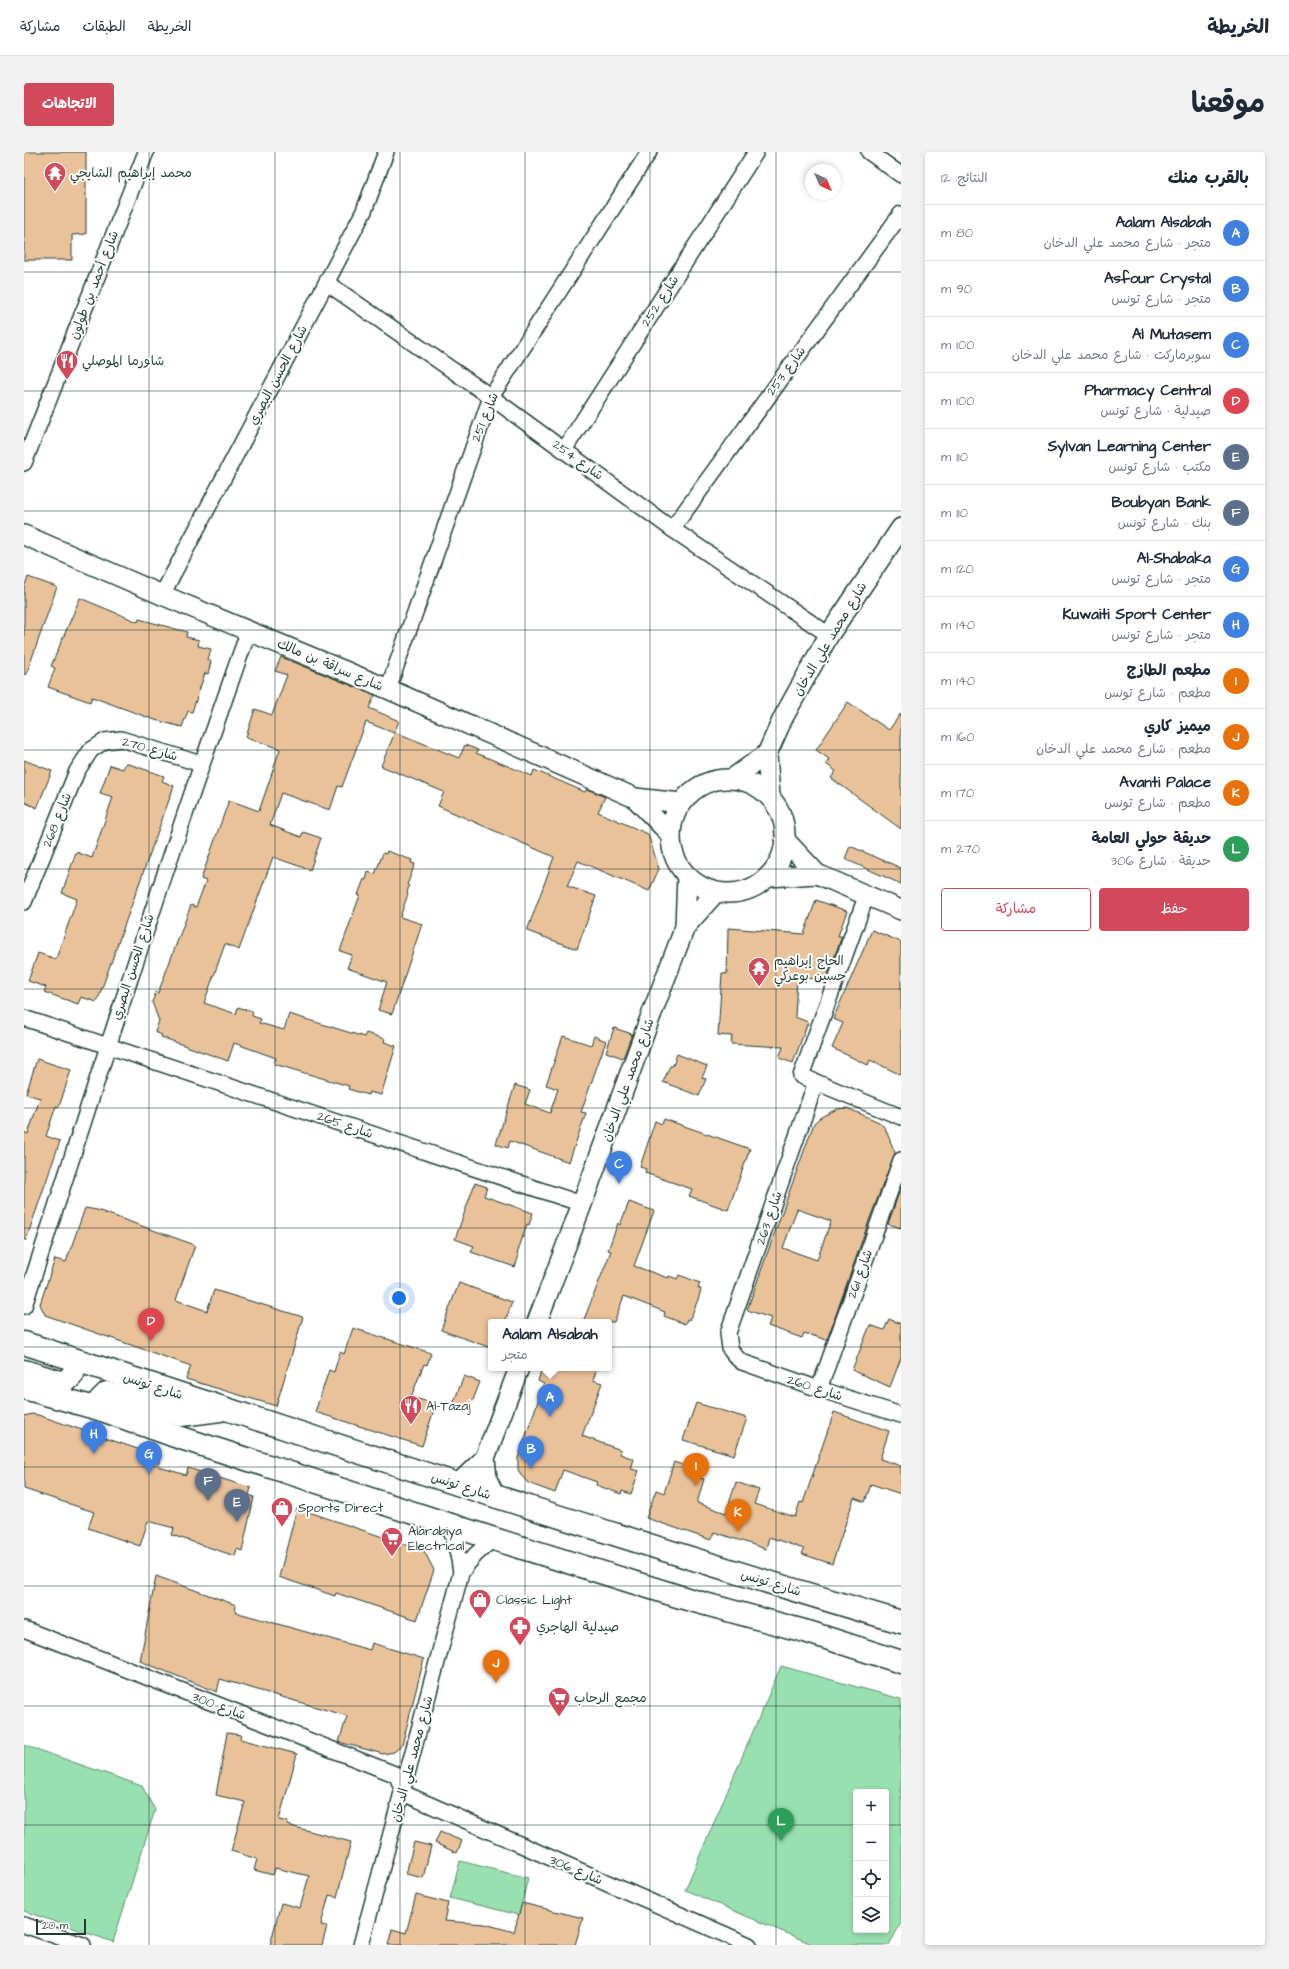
<!DOCTYPE html>
<html lang="ar">
<head>
<meta charset="utf-8">
<style>
	:root { --surface:#fff; --page:#f2f2f3; --text:#1f2937; --muted:#747a83; --line:#e0e1e3; --accent:#d1495b }
	body { margin:0; font-family:"Architects Daughter","Playpen Sans Arabic",sans-serif; background:var(--page); color:var(--text); direction:rtl }
	.controls { position:absolute; right:12px; bottom:12px; display:grid; overflow:hidden; border-radius:4px; box-shadow:0 2px 6px #0003 }
	.controls button { width:36px; height:36px; display:grid; place-items:center; padding:0; border:0; border-bottom:1px solid var(--line); background:var(--surface); color:var(--text); font:20px sans-serif }
	.compass { position:absolute; left:781px; top:12px; width:36px; height:36px; border-radius:50%; background:var(--surface); box-shadow:0 2px 6px #0003; rotate:136deg }
	.scale { position:absolute; left:12px; bottom:10px; width:50px; box-sizing:border-box; padding-left:4px; border:2px solid #1f3d34; border-top:0; font-size:11px; line-height:14px; white-space:nowrap; color:#1f3d34; -webkit-text-stroke:3px #fff; paint-order:stroke }
	.you { position:absolute; left:375px; top:1146px; width:14px; height:14px; margin:-10px; border:3px solid #fff; border-radius:50%; background:#1a73e8; box-shadow:0 0 0 6px #1a73e833 }
	.badge { display:grid; place-items:center; width:26px; height:26px; border-radius:50%; background:var(--accent); color:#fff; font-size:13px; font-weight:700 }
	.pin { position:absolute; translate:-50% -33px; filter:drop-shadow(0 1px 2px #0008) }
	.pin::after { content:''; position:absolute; top:21px; width:14px; height:12px; background:inherit; clip-path:polygon(0 0,100% 0,50% 100%) }
	.popup { position:absolute; left:464px; top:1167px; width:124px; height:52px; box-sizing:border-box; display:grid; place-content:center; border-radius:4px; background:var(--surface); filter:drop-shadow(0 1px 3px #0005); font-size:13px; white-space:nowrap; color:var(--muted) }
	.popup b { font-size:15px; color:var(--text) }
	.popup::after { content:''; position:absolute; left:50%; top:100%; margin-left:-8px; border:8px solid transparent; border-top-color:var(--surface) }
	.list { margin:0; padding:0; list-style:none }
	h2 { display:flex; justify-content:space-between; align-items:center; height:52px; margin:0; padding:0 16px; font-size:17px }
	h2 small { font-size:13px; font-weight:400; color:var(--muted) }
	.list li { display:grid; grid-template-columns:26px 1fr auto; gap:12px; align-items:center; box-sizing:border-box; height:56px; padding:0 16px; border-top:1px solid var(--line) }
	.list b { display:block; font-size:15px; white-space:nowrap }
	.list p { margin:0; font-size:13px; white-space:nowrap; color:var(--muted) }
	.list em { font-size:13px; font-style:normal; color:var(--muted) }
	.actions { display:flex; gap:8px; padding:12px 16px }
	.actions a { flex:1; padding:9px 0; border:1px solid var(--accent); border-radius:4px; text-align:center; font-size:14px; color:var(--accent) }
	.actions .main { background:var(--accent); color:#fff }
	.icon { flex:none; width:22px; height:22px; fill:none; stroke:currentColor; stroke-width:2; stroke-linecap:round; stroke-linejoin:round }
	.map { position:relative; flex:none; width:877px; height:1793px; overflow:hidden; direction:ltr; border-radius:4px }
	header { display:flex; align-items:center; gap:24px; box-sizing:border-box; height:56px; padding:0 20px; background:var(--surface); border-bottom:1px solid var(--line) }
	header strong { font-size:19px }
	nav { display:flex; gap:22px; margin-inline-start:auto; font-size:14px }
	.intro { display:flex; align-items:center; justify-content:space-between; box-sizing:border-box; height:96px; padding:0 24px }
	h1 { margin:0; font-size:28px }
	.button { padding:10px 18px; border-radius:4px; background:var(--accent); color:#fff; font-size:14px; font-weight:700 }
	main { display:flex; gap:24px; padding:0 24px }
	aside { flex:1; background:var(--surface); border-radius:4px; box-shadow:0 2px 6px #0003 }
	.map>svg:first-child { display:block }
	.green { fill:#98e0af; stroke:#5c8e72; fill-rule:evenodd }
	.building { fill:#eac29a; stroke:#1f3d34; fill-rule:evenodd }
	.lines { fill:none; stroke-linecap:round; stroke-linejoin:round }
	.minor-casing { stroke:#1f3d34; stroke-width:18 }
	.tertiary-casing { stroke:#1f3d34; stroke-width:22 }
	.secondary-casing { stroke:#1f3d34; stroke-width:25 }
	.minor { stroke:#fff; stroke-width:15 }
	.tertiary { stroke:#fff; stroke-width:19 }
	.secondary { stroke:#fff; stroke-width:22 }
	.grid { fill:none; stroke:#1f3d34; stroke-width:1; stroke-opacity:0.55 }
	.labels { text-anchor:middle; dominant-baseline:central; stroke-width:4; stroke-linejoin:round; paint-order:stroke }
	.poi-label { font-size:13px; fill:#1f3d34; stroke:#fff; text-anchor:start }
	.street-label { font-size:13px; fill:#1f3d34; stroke:#fff }
</style>
</head>
<body>
<header>
<strong>الخريطة</strong>
<nav><a>الخريطة</a><a>الطبقات</a><a>مشاركة</a></nav>
</header>
<div class="intro"><h1>موقعنا</h1><a class="button">الاتجاهات</a></div>
<main>
<aside>
<h2>بالقرب منك<small>النتائج: 12</small></h2>
<ul class="list">
<li><span class="badge" style="background:#3f7fe0">A</span><div><b>Aalam Alsabah</b><p>متجر · شارع محمد علي الدخان</p></div><em>80 m</em></li>
<li><span class="badge" style="background:#3f7fe0">B</span><div><b>Asfour Crystal</b><p>متجر · شارع تونس</p></div><em>90 m</em></li>
<li><span class="badge" style="background:#3f7fe0">C</span><div><b>Al Mutasem</b><p>سوبرماركت · شارع محمد علي الدخان</p></div><em>100 m</em></li>
<li><span class="badge" style="background:#e0444e">D</span><div><b>Pharmacy Central</b><p>صيدلية · شارع تونس</p></div><em>100 m</em></li>
<li><span class="badge" style="background:#5c6f8a">E</span><div><b>Sylvan Learning Center</b><p>مكتب · شارع تونس</p></div><em>110 m</em></li>
<li><span class="badge" style="background:#5c6f8a">F</span><div><b>Boubyan Bank</b><p>بنك · شارع تونس</p></div><em>110 m</em></li>
<li><span class="badge" style="background:#3f7fe0">G</span><div><b>Al-Shabaka</b><p>متجر · شارع تونس</p></div><em>120 m</em></li>
<li><span class="badge" style="background:#3f7fe0">H</span><div><b>Kuwaiti Sport Center</b><p>متجر · شارع تونس</p></div><em>140 m</em></li>
<li><span class="badge" style="background:#e8710a">I</span><div><b>مطعم الطازج</b><p>مطعم · شارع تونس</p></div><em>140 m</em></li>
<li><span class="badge" style="background:#e8710a">J</span><div><b>ميميز كاري</b><p>مطعم · شارع محمد علي الدخان</p></div><em>160 m</em></li>
<li><span class="badge" style="background:#e8710a">K</span><div><b>Avanti Palace</b><p>مطعم · شارع تونس</p></div><em>170 m</em></li>
<li><span class="badge" style="background:#2e9e5b">L</span><div><b>حديقة حولي العامة</b><p>حديقة · شارع 306</p></div><em>270 m</em></li>
</ul>
<div class="actions"><a class="main">حفظ</a><a>مشاركة</a></div>
</aside>
<div class="map">
<svg width="877" height="1793" viewBox="0 0 877 1793">
	<rect width="100%" height="100%" fill="#fff"/>
	<filter id="ink" filterUnits="userSpaceOnUse"><feTurbulence type="fractalNoise" baseFrequency=".025" numOctaves="2"/><feDisplacementMap in="SourceGraphic" scale="8" xChannelSelector="R" yChannelSelector="G"/><feConvolveMatrix kernelMatrix="1 2 1 2 8 2 1 2 1" color-interpolation-filters="sRGB"/></filter>
	<g filter="url(#ink)">
		<g class="green">
			<path d="M757,1514l120,33v224l-12,22h-75l-129,-55zM832,1640h30v138h-30z"/>
			<polygon points="0,1593 118,1634 131,1658 89,1790 0,1759"/>
			<polygon points="436,1709 504,1726 495,1763 426,1746"/>
		</g>
		<g class="building">
			<polygon points="0,0 62,0 62,82 48,83 48,108 0,108"/>
			<polygon points="4,425 33,435 2,523 0,522 0,435"/>
			<polygon points="56,446 114,470 115,467 163,480 162,485 175,488 174,494 187,497 184,508 187,509 184,522 181,521 168,560 164,559 158,575 131,568 68,545 66,550 24,535 31,516 27,514"/>
			<polygon points="257,505 351,543 345,556 375,569 370,581 342,570 318,635 314,634 306,658 257,641 246,673 277,685 279,680 297,686 286,718 249,705 215,798 201,792 180,851 212,862 214,855 229,860 228,864 237,867 235,871 260,878 265,862 340,885 342,881 361,887 360,890 372,894 357,943 345,940 344,943 324,937 325,934 250,912 252,906 210,891 204,909 137,885 138,883 131,880 135,869 128,850 132,840 134,841 167,753 172,755 182,729 177,727 205,648 235,659 246,627 256,597 222,585 231,557 248,563 263,523 251,519"/>
			<polygon points="824,550 865,578 877,561 877,677 807,626 812,619 802,612 805,607 792,598"/>
			<polygon points="371,580 435,606 441,593 454,598 452,601 508,624 510,618 561,640 563,637 581,645 574,660 624,682 635,717 625,739 554,709 543,734 572,744 553,797 503,779 530,705 414,654 420,640 357,614"/>
			<polygon points="0,608 28,619 13,656 0,650"/>
			<polygon points="102,611 140,624 138,629 150,634 73,850 57,845 54,852 20,840 22,835 4,829 14,801 32,807 53,747 38,741 52,700 68,706 89,645 76,641 86,613 99,617"/>
			<polygon points="826,694 877,716 877,732 821,707"/>
			<polygon points="363,699 388,708 387,711 391,712 383,733 385,734 383,741 384,742 376,765 398,772 368,862 354,858 363,830 323,816 328,803 316,799 336,743 334,743 340,727 342,728 344,720 351,722 359,701 362,702"/>
			<polygon points="792,748 823,759 814,784 818,784 802,827 773,826 771,865 784,870 769,911 755,906 759,895 707,892 708,884 694,883 698,821 703,822 704,776 780,782"/>
			<polygon points="848,778 877,790 877,923 846,908 844,913 808,896 819,871 809,867"/>
			<polygon points="590,876 608,882 599,906 582,900"/>
			<polygon points="539,884 567,893 570,884 582,889 557,960 562,961 545,1010 486,989 484,996 472,992 491,933 506,938 501,952 526,961 534,937 522,933"/>
			<polygon points="653,902 683,914 678,926 682,927 675,944 639,930 646,914 649,914"/>
			<polygon points="13,907 47,918 35,955 32,954 22,984 36,989 2,1088 0,1088 0,980 4,982 16,946 2,942"/>
			<path d="M823,956l32,14 6,6 10,25 -25,65 -43,122 -23,-7 -2,5 -34,-12 3,-8 -24,-8 67,-187 7,-6 16,-8zM773,1057l34,12 -14,39 -34,-12z"/>
			<polygon points="640,967 726,997 704,1058 665,1044 668,1037 621,1021 622,1017 616,1015 631,969 638,972"/>
			<polygon points="451,1031 463,1035 460,1044 509,1061 505,1073 503,1072 493,1102 495,1103 491,1115 447,1100 450,1094 431,1087"/>
			<polygon points="877,1035 877,1076 864,1072"/>
			<polygon points="605,1050 630,1059 610,1114 644,1126 645,1124 653,1127 655,1123 676,1131 674,1136 677,1137 675,1145 669,1160 665,1168 663,1167 661,1172 640,1164 641,1160 600,1144 590,1170 559,1170 587,1099 584,1098 594,1071 596,1073"/>
			<polygon points="61,1056 73,1058 171,1093 152,1148 183,1159 190,1138 279,1165 252,1254 162,1227 167,1214 21,1163 16,1152 31,1107 42,1110"/>
			<polygon points="435,1131 488,1150 481,1170 467,1170 467,1196 417,1178"/>
			<polygon points="865,1167 877,1172 877,1206 866,1235 828,1218 846,1173 860,1178"/>
			<polygon points="329,1176 407,1201 403,1213 400,1212 387,1245 412,1252 398,1294 291,1260 305,1218 310,1220 316,1200 320,1202"/>
			<polygon points="518,1216 573,1216 569,1228 578,1231 558,1284 597,1298 596,1302 610,1307 607,1317 615,1319 607,1342 598,1339 597,1342 572,1333 573,1330 539,1318 531,1341 504,1331 496,1322 494,1317 494,1306 520,1232 514,1229"/>
			<polygon points="440,1224 456,1230 445,1258 429,1252"/>
			<polygon points="672,1251 723,1266 710,1303 659,1288"/>
			<polygon points="810,1260 865,1279 856,1307 877,1314 877,1342 847,1332 841,1350 830,1346 808,1412 778,1402 780,1397 745,1385 742,1397 690,1380 687,1388 622,1366 632,1338 640,1341 650,1310 673,1318 671,1324 680,1327 673,1351 702,1361 712,1330 735,1338 730,1352 771,1365 776,1350 779,1351"/>
			<polygon points="8,1262 14,1263 137,1305 135,1315 162,1323 164,1316 227,1336 225,1343 230,1345 218,1399 213,1397 211,1404 148,1383 150,1376 124,1369 116,1394 64,1376 70,1360 0,1337 0,1264"/>
			<polygon points="273,1356 400,1399 410,1418 393,1468 312,1441 311,1444 255,1425"/>
			<polygon points="132,1424 212,1453 211,1460 346,1498 348,1491 400,1507 378,1593 370,1600 359,1602 315,1590 323,1564 196,1527 193,1540 116,1509"/>
			<polygon points="203,1581 217,1583 216,1587 273,1602 255,1668 264,1670 263,1673 327,1690 313,1745 305,1743 297,1773 303,1774 298,1793 246,1793 257,1751 276,1756 285,1724 251,1716 249,1723 230,1718 233,1707 207,1699 221,1650 192,1643"/>
			<polygon points="416,1680 438,1689 433,1701 411,1691"/>
			<polygon points="390,1690 407,1694 399,1726 382,1722"/>
			<polygon points="392,1743 424,1751 420,1769 461,1772 490,1780 498,1751 559,1766 551,1793 364,1793 368,1777 382,1781"/>
		</g>
		<g class="lines">
			<g class="minor-casing">
				<g id="minor">
					<polyline points="845,0 877,23"/>
					<polyline points="303,131 467,245 648,377 805,483"/>
					<polyline points="540,298 732,0"/>
					<polyline points="0,311 122,0"/>
					<polyline points="648,377 877,62"/>
					<polyline points="138,443 340,59 362,0"/>
					<polyline points="364,537 467,245 625,0"/>
					<polyline points="843,742 777,924 877,965"/>
					<polyline points="0,750 53,619 67,598 81,589 97,587 177,612"/>
					<polyline points="0,866 558,1052"/>
					<polyline points="792,930 704,1181 706,1197 712,1205 718,1210 795,1237 877,1263"/>
					<path d="M0,1154c73,-226 145,-452 225,-676"/>
					<polyline points="795,1237 877,1008"/>
					<path d="M424,1371c7,17 11,32 13,50"/>
					<polyline points="0,1477 373,1623 379,1641 725,1793"/>
					<polyline points="0,1773 59,1793"/>
					<path d="M337,1793l100,-372c9,-14 19,-24 33,-34"/>
				</g>
			</g>
			<g class="tertiary-casing">
				<g id="tertiary">
					<polyline points="0,383 138,443 364,537 611,646 657,651"/>
					<polyline points="709,626 743,602"/>
					<circle cx="704" cy="684" r="57"/>
					<polyline points="746,644 743,602 759,566 805,483 877,376"/>
					<polyline points="611,646 647,683"/>
					<polyline points="761,688 793,722 877,758"/>
					<polyline points="744,725 793,722"/>
					<polyline points="661,775 663,724"/>
					<polyline points="513,1170 558,1052 623,874 661,775 692,740"/>
					<polyline points="433,1333 461,1306"/>
					<polyline points="472,1346 463,1327 461,1306 495,1216"/>
				</g>
			</g>
			<g class="secondary-casing">
				<g id="secondary">
					<path d="M0,1191c292,95 583,192 877,279"/>
					<path d="M0,1219l39,12c11,-7 13,-12 11,-23"/>
					<polyline points="0,1236 78,1258 148,1283 470,1387 663,1447 784,1480 877,1510"/>
					<polyline points="78,1258 76,1248 83,1241 157,1263 196,1258"/>
				</g>
			</g>
			<use href="#minor" class="minor"/>
			<use href="#tertiary" class="tertiary"/>
			<use href="#secondary" class="secondary"/>
		</g>
	</g>
	<path class="grid" d="M125,0v1793M251,0v1793M376,0v1793M501,0v1793M626,0v1793M752,0v1793M0,120h877M0,239h877M0,359h877M0,478h877M0,598h877M0,717h877M0,837h877M0,956h877M0,1076h877M0,1195h877M0,1315h877M0,1434h877M0,1554h877M0,1673h832M862,1673h15"/>
	<defs>
		<g id="temple-pin" transform="scale(1.15)"><path d="M0 17L-7.5 6A9.5 9.5 0 1 1 7.5 6Z" fill="#d1495b" stroke="#fff"/><path d="M0-6L5-2H3V0L6.5 2.5H4V6H1.5V3h-3V6H-4V2.5H-6.5L-3 0V-2H-5Z" fill="#fff"/></g>
		<g id="restaurant-pin" transform="scale(1.15)"><path d="M0 17L-7.5 6A9.5 9.5 0 1 1 7.5 6Z" fill="#d1495b" stroke="#fff"/><path d="M-5-6h1v4h1v-4h1v4h1v-4h1v5L-1.5 .5V6h-2V.5L-5-1ZM5-6V6H3V1.5H1.5Q1.5-4 5-6Z" fill="#fff"/></g>
		<g id="shop-pin" transform="scale(1.15)"><path d="M0 17L-7.5 6A9.5 9.5 0 1 1 7.5 6Z" fill="#d1495b" stroke="#fff"/><path d="M-5-2.5h2.3a2.7 3.5 0 0 1 5.4 0H5L5.5 6h-11ZM-1.5-2.5h3a1.5 2.3 0 0 0-3 0Z" fill="#fff"/></g>
		<g id="supermarket-pin" transform="scale(1.15)"><path d="M0 17L-7.5 6A9.5 9.5 0 1 1 7.5 6Z" fill="#d1495b" stroke="#fff"/><path d="M-6-5.5h2.5l.6 2H6L4.5 2H-2.5L-4.4-4H-6ZM-1.5 3.2a1.3 1.3 0 1 0 .1 0ZM3 3.2a1.3 1.3 0 1 0 .1 0Z" fill="#fff"/></g>
		<g id="pharmacy-pin" transform="scale(1.15)"><path d="M0 17L-7.5 6A9.5 9.5 0 1 1 7.5 6Z" fill="#d1495b" stroke="#fff"/><path d="M-2-6h4v4h4v4h-4v4h-4v-4h-4v-4h4Z" fill="#fff"/></g>
	</defs>
	<g fill-rule="evenodd">
		<use href="#temple-pin" x="31" y="21"/>
		<use href="#restaurant-pin" x="43" y="209"/>
		<use href="#temple-pin" x="735" y="816"/>
		<use href="#restaurant-pin" x="387" y="1254"/>
		<use href="#shop-pin" x="258" y="1356"/>
		<use href="#supermarket-pin" x="368" y="1386"/>
		<use href="#shop-pin" x="456" y="1448"/>
		<use href="#pharmacy-pin" x="496" y="1475"/>
		<use href="#supermarket-pin" x="535" y="1546"/>
	</g>
	<g class="labels">
		<g class="poi-label">
			<text x="46" y="21">محمد إبراهيم الشايجي</text>
			<text x="58" y="209">شاورما الموصلي</text>
			<text x="750" y="809">الحاج إبراهيم<tspan x="750" dy="15">حسين بوعركي</tspan></text>
			<text x="402" y="1254">Al-Tazaj</text>
			<text x="274" y="1356">Sports Direct</text>
			<text x="384" y="1379">Alarabiya<tspan x="384" dy="15">Electrical</tspan></text>
			<text x="472" y="1448">Classic Light</text>
			<text x="512" y="1475">صيدلية الهاجري</text>
			<text x="550" y="1546">مجمع الرحاب</text>
		</g>
		<g class="street-label">
			<text transform="translate(70 133) rotate(-69)">شارع أحمد بن طولون</text>
			<text transform="translate(636 149) rotate(-57)">شارع 252</text>
			<text transform="translate(762 219) rotate(-54)">شارع 253</text>
			<text transform="translate(254 223) rotate(-62)">شارع الحسن البصري</text>
			<text transform="translate(461 265) rotate(-68)">شارع 251</text>
			<text transform="translate(554 308) rotate(36)">شارع 254</text>
			<text transform="translate(806 487) rotate(-59)">شارع محمد علي الدخان</text>
			<text transform="translate(306 513) rotate(23)">شارع سراقة بن مالك</text>
			<text transform="translate(126 597) rotate(16)">شارع 270</text>
			<text transform="translate(33 668) rotate(-68)">شارع 268</text>
			<text transform="translate(109 815) rotate(-72)">شارع الحسن البصري</text>
			<text transform="translate(604 928) rotate(-70)">شارع محمد علي الدخان</text>
			<text transform="translate(321 973) rotate(19)">شارع 265</text>
			<text transform="translate(745 1066) rotate(-71)">شارع 263</text>
			<text transform="translate(836 1122) rotate(-70)">شارع 261</text>
			<text transform="translate(129 1234) rotate(18)">شارع تونس</text>
			<text transform="translate(791 1236) rotate(18)">شارع 260</text>
			<text transform="translate(437 1334) rotate(18)">شارع تونس</text>
			<text transform="translate(747 1431) rotate(17)">شارع تونس</text>
			<text transform="translate(195 1554) rotate(21)">شارع 300</text>
			<text transform="translate(388 1607) rotate(-75)">شارع محمد علي الدخان</text>
			<text transform="translate(552 1718) rotate(23)">شارع 306</text>
		</g>
	</g>
</svg>
<div class="controls">
<button>+</button>
<button>−</button>
<button><svg class="icon" aria-label="locate" viewBox="0 0 24 24"><circle cx="12" cy="12" r="6"/><path d="M12 2v4M12 18v4M2 12h4M18 12h4"/></svg></button>
<button><svg class="icon" aria-label="layers" viewBox="0 0 24 24"><path d="M12 4l9 5-9 5-9-5zM3 14l9 5 9-5"/></svg></button>
</div>
<svg class="compass" viewBox="-18 -18 36 36"><path d="M0-13l5 13h-10z" fill="#e53935"/><path d="M0 13l5-13h-10z" fill="#747a83"/></svg>
<div class="scale">20 m</div>
<div class="you"></div>
<div class="pin badge" style="left:526px;top:1265px;background:#3f7fe0">A</div>
<div class="popup"><b>Aalam Alsabah</b>متجر</div>
<div class="pin badge" style="left:507px;top:1317px;background:#3f7fe0">B</div>
<div class="pin badge" style="left:595px;top:1032px;background:#3f7fe0">C</div>
<div class="pin badge" style="left:127px;top:1189px;background:#e0444e">D</div>
<div class="pin badge" style="left:213px;top:1370px;background:#5c6f8a">E</div>
<div class="pin badge" style="left:184px;top:1349px;background:#5c6f8a">F</div>
<div class="pin badge" style="left:125px;top:1322px;background:#3f7fe0">G</div>
<div class="pin badge" style="left:70px;top:1302px;background:#3f7fe0">H</div>
<div class="pin badge" style="left:672px;top:1334px;background:#e8710a">I</div>
<div class="pin badge" style="left:472px;top:1531px;background:#e8710a">J</div>
<div class="pin badge" style="left:714px;top:1380px;background:#e8710a">K</div>
<div class="pin badge" style="left:757px;top:1689px;background:#2e9e5b">L</div>
</div>
</main>
</body>
</html>
